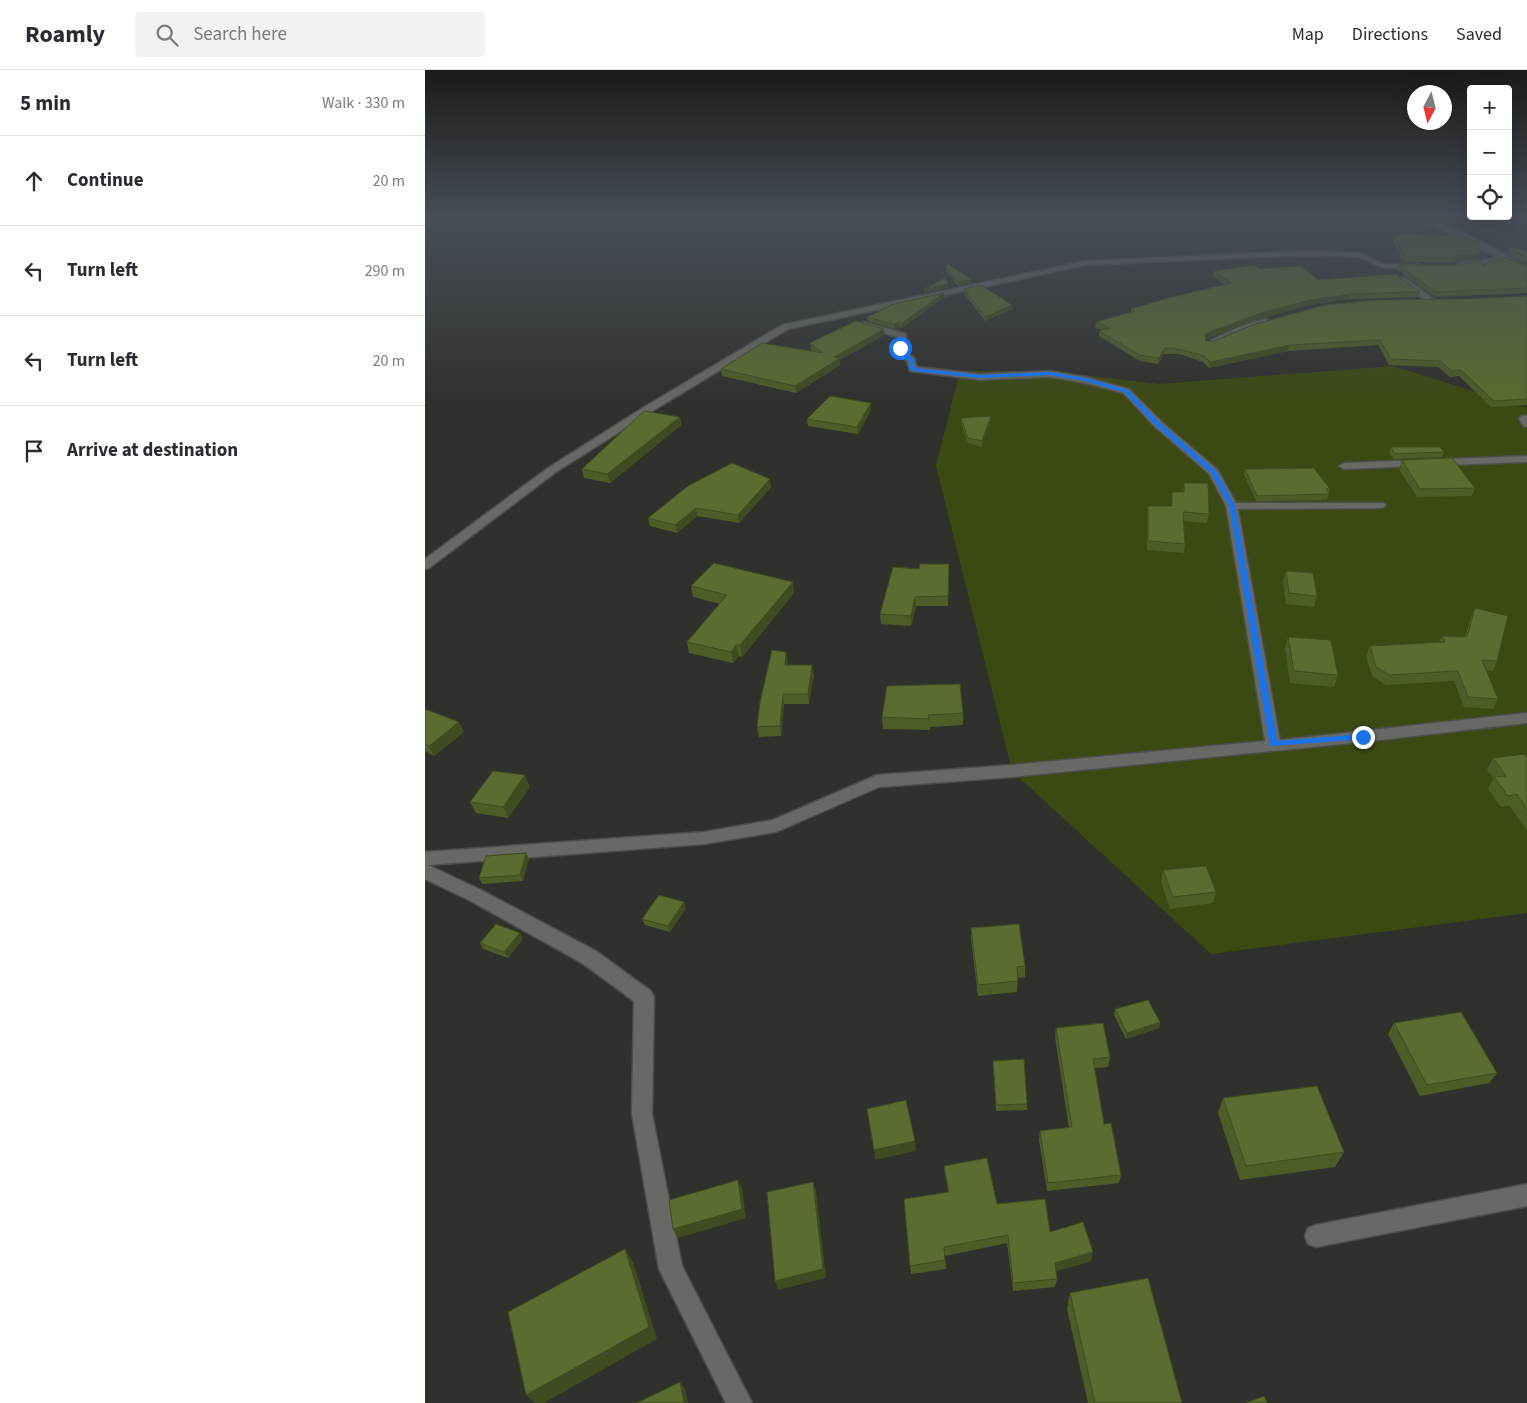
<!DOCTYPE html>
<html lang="en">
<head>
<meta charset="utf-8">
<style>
	:root { --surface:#fff; --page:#f2f2f3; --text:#2b2b33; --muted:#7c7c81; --line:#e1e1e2 }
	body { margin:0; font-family:"Source Sans 3",sans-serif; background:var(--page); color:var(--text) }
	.controls { position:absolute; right:15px; top:15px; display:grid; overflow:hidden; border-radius:5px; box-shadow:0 5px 20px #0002 }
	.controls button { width:45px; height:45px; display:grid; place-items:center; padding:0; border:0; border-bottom:1px solid var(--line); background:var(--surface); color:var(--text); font:25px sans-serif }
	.compass { position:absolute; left:982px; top:15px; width:45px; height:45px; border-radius:50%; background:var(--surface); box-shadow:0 5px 20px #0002; rotate:187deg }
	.stop { position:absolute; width:15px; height:15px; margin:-11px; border:4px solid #1a73e8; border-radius:50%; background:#fff }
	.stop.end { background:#1a73e8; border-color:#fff; box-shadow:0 1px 5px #0008 }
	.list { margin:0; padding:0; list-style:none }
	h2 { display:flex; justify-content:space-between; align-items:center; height:65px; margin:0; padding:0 20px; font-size:21px }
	h2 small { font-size:16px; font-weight:400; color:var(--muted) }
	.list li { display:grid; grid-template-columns:32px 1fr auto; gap:15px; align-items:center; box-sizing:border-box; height:90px; padding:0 20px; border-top:1px solid var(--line) }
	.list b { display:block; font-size:19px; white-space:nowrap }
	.list em { font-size:16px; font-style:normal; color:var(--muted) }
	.icon { flex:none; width:28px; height:28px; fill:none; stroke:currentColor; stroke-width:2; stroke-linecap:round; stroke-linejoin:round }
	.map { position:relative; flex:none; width:1102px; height:1333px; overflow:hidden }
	header { display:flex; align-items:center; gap:30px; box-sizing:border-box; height:70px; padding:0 25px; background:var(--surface); border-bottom:1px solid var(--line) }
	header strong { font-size:24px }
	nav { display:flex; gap:28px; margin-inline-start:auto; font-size:18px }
	.search { width:350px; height:45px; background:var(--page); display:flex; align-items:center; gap:12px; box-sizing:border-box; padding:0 18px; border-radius:5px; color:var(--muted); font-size:19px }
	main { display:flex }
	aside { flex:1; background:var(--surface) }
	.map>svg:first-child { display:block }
	.green { fill:#3b4912 }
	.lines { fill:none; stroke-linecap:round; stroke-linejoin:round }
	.minor-casing { stroke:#4c4e4a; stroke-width:3 }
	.minor { fill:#676964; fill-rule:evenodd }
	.wall { fill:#4d5d28 }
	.shaded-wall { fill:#3f4c21 }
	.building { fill:#5a6c2f; stroke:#3f4c21 }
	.route { fill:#1a73e8 }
</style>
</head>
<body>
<header>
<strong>Roamly</strong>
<div class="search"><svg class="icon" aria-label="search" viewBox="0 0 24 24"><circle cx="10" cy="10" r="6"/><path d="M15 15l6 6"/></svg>Search here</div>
<nav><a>Map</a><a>Directions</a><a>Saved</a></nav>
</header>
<main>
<aside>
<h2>5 min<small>Walk · 330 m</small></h2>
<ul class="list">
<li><svg class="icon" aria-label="ahead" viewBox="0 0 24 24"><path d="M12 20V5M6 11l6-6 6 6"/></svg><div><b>Continue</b></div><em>20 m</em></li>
<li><svg class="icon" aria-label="left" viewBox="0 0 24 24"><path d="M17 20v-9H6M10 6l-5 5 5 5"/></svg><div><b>Turn left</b></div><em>290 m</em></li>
<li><svg class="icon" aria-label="left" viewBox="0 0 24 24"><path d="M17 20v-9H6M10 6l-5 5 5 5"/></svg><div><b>Turn left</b></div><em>20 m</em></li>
<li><svg class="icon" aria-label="arrive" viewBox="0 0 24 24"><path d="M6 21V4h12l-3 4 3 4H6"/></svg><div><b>Arrive at destination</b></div></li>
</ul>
</aside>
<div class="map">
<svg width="1102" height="1333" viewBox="0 0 1102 1333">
	<rect width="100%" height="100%" fill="#2f312d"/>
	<polygon class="green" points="968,296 1099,337 1102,339 1102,843 786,884 587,701 511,396 535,301 623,301 734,314"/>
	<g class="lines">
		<g class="minor-casing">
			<g id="minor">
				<path d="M991,147c26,0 85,37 111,49v5l-22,-10 -46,5 -1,-2 4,-2 36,-4z"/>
				<polygon points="882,181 935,183 959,194 992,194 996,196 992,198 958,198 934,187 882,185 661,195 363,259 229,340 131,402 4,498 0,499 0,489 123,398 221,336 357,255 661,191"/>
				<polygon points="975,208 981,208 1011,231 1004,233 975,212"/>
				<polygon points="840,249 843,250 843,254 825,259 787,275 781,275 780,273 819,255"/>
				<polygon points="439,252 481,264 480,281 489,288 492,297 555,304 625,301 661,307 704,319 737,352 793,400 811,433 959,433 961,435 959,437 955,438 813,439 855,670 1102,643 1102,653 938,672 587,707 454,717 351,762 279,774 3,795 56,820 171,881 226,921 229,927 227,1044 257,1196 327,1333 301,1333 234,1199 207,1044 209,931 157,893 44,830 0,809 0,782 279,762 348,750 452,705 587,695 840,671 801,436 784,404 729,356 698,323 660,313 625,307 555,310 485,301 482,291 470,282 473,267 436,257 436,253"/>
				<polygon points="1099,345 1102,346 1102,357 1098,356 1094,348"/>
				<polygon points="1102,386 1102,392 919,399 914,396 919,393"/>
				<polygon points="1102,1114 1102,1136 891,1177 883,1174 880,1166 883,1158 891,1155"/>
			</g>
		</g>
		<use href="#minor" class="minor"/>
	</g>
	<g class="wall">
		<polygon points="969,164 1055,183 1053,189 1028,192 978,192 968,170"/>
		<polygon points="1084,178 1102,181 1102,194 1082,184"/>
		<polygon points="973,195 1057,196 1102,196 1102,223 1010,227 972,200"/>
		<polygon points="521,196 546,209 546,213 533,216 521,201"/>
		<polygon points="835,199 893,210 995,222 993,227 924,229 884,235 838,248 794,264 781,269 781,271 789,271 1041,229 1102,226 1102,335 1066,337 1034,306 1025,307 1013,297 964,295 953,275 863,281 784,298 778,292 754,284 739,284 733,294 715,291 674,266 674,261 676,260 670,257 671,252 706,242 706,239 800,215 788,206 789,201"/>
		<polygon points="539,219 587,239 560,251 539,223"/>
		<polygon points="519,227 477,258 474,257 470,259 443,251 442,247"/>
		<polygon points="459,265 415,290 415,295 371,323 297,306 296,299 388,281 386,280 385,273"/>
		<polygon points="446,340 433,364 383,356 382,349"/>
		<polygon points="566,346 566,351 557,377 543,373 536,353 536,348"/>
		<polygon points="255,347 256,355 185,413 159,408 157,399"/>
		<polygon points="966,377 1019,382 1017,387 969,389 964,383"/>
		<polygon points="977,390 1050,418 1047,426 992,427 974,399"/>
		<polygon points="820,399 905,419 902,430 831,431 819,404"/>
		<polygon points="759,413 784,444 782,453 759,451 760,474 759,483 722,480 722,445 723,436 746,436 747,422 758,422"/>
		<polygon points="346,417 314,453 272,446 252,463 225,456 223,448"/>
		<polygon points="861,501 892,526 889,537 861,534 858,512"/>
		<polygon points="524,503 523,536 491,536 486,556 456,554 455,544"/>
		<polygon points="266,516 369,523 317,587 314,586 308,593 264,583 262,572 295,534 268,527"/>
		<polygon points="1050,538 1072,591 1068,601 1061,600 1073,629 1068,639 1039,637 1029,611 961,615 947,606 941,586 945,576 1014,573 1017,566 1040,567 1046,547"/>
		<polygon points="863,567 913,605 909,617 865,613 860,578"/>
		<polygon points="363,592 363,595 389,605 384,634 359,634 356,666 334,667 332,657"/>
		<polygon points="0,639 39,662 9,686 0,681"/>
		<polygon points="538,643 538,655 505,657 505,660 458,659 457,647"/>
		<polygon points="1068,688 1102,688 1102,761 1085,736 1076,737 1063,719 1068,708 1062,700"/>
		<polygon points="105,717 83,748 51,743 45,732"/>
		<polygon points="104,789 98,811 57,814 54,808"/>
		<polygon points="738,800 791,822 788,833 745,839 736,812"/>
		<polygon points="261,838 245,862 220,855 217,849"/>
		<polygon points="546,858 600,896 600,907 593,908 592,922 553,926 546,869"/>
		<polygon points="98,869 83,888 58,879 55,873"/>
		<polygon points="690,939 735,952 734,958 701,969 689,945"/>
		<polygon points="969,953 1072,1003 1064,1013 995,1026 963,964"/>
		<polygon points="631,958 685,987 683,997 669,998 679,1054 696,1105 694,1113 622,1121 614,1070 615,1061 644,1058 630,967"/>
		<polygon points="568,991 602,1034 602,1040 571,1041"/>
		<polygon points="798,1028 919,1082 910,1097 815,1110 793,1043"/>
		<polygon points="519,1096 572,1134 625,1162 666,1191 631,1201 632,1209 630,1217 588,1221 582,1173 520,1186 521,1199 486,1204 485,1196 523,1122 520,1105"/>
		<polygon points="645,1223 757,1333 663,1333 642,1239"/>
	</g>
	<g class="shaded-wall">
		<polygon points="1055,183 1053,189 1028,192 1030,186"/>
		<polygon points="546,209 546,213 533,216 533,212"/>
		<polygon points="523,214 523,218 499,223 499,219"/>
		<polygon points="519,223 519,227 477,258 477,253"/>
		<polygon points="925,224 924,229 884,235 838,248 794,264 779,270 780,264 795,258 839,242 885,230"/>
		<polygon points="587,235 587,239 560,251 560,247"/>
		<polygon points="473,252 474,257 470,259 469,254"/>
		<polygon points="459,259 459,265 415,290 415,295 371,323 370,316 409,287"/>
		<polygon points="865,275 863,281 784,298 785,292"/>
		<polygon points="740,278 739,284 733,294 734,288"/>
		<polygon points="446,333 446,340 433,364 432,357"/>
		<polygon points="566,346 566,351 557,377 557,371"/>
		<polygon points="255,347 256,355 185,413 182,404"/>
		<polygon points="345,409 346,417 314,453 313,445"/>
		<polygon points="271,438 272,446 252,463 250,455"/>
		<polygon points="368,512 369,523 317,587 315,575"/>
		<polygon points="490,527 491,536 486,556 486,546"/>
		<polygon points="311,575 314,586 308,593 306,582"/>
		<polygon points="361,582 363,592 362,605 360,595"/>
		<polygon points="387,595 389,605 384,634 383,624"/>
		<polygon points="358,624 359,634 356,666 355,656"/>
		<polygon points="34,652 39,662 9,686 4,676"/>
		<polygon points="100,705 105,717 83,748 78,737"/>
		<polygon points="101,783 104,789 98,811 95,805"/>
		<polygon points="259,832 261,838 245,862 243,856"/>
		<polygon points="95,863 98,869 83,888 79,882"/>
		<polygon points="735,952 734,958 701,969 702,963"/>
		<polygon points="490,1071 491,1081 450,1090 449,1080"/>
		<polygon points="313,1110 317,1119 321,1148 253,1168 248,1159"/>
		<polygon points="388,1112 391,1121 401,1208 353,1220 350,1211"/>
		<polygon points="200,1179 208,1192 232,1269 119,1333 110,1333 101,1325"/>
		<polygon points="668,1182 666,1191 628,1202 630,1193"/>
		<polygon points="255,1312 260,1319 263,1333 259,1333"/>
	</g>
	<g class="building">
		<polygon points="969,164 1038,166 1053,173 1055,183 1030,186 980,186"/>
		<polygon points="1086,177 1102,181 1102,188 1084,178"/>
		<polygon points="1082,188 1102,196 1102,218 1011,222 973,195 1030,195 1056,191 1057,196 1067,190"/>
		<polygon points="523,194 546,209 533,212 521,196"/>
		<polygon points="829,195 835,199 876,196 893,210 970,204 995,222 925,224 885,230 839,242 795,258 780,264 781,271 789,271 827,255 900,235 953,230 1041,229 1102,226 1102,329 1069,331 1036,300 1027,301 1015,291 966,289 955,270 865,275 785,292 779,286 754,279 740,278 734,288 715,285 674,261 684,258 671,252 710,241 706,239 743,228 806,213 789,201"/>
		<polygon points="520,208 523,214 499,219"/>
		<polygon points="556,215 587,235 560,247 539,219"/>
		<polygon points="519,223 477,253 473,252 469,254 442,247 468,234"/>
		<polygon points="431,251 459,259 409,287 415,288 370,316 296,299 337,273 398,283 385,273"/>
		<polygon points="405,326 446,333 432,357 382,349"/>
		<polygon points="219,341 255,347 182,404 157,399"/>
		<polygon points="566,346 557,371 543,368 536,348"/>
		<polygon points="966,377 1015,377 1019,382 970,384"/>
		<polygon points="1027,388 1050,418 995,419 977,390"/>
		<polygon points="307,393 345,409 313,445 271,438 250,455 223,448 263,416"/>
		<polygon points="889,398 905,419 901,419 904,424 832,426 820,399"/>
		<polygon points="759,413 783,413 784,444 758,442 760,474 723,471 723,436 747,436 747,422 759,422"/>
		<polygon points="289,493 368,512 315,575 311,575 306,582 262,572 302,525 266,516"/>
		<polygon points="495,494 524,494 523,526 490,527 486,546 455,544 468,497 494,499"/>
		<polygon points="861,501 888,503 892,526 864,523"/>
		<polygon points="1050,538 1083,546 1072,591 1057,590 1073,629 1043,627 1033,601 965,605 951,597 945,576 1020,572 1017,566 1042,567"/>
		<polygon points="863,567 906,570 913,605 869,601"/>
		<polygon points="347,580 361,582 360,595 387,595 383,624 358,624 355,656 332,657 335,632"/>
		<polygon points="535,614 538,643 503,645 504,649 457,647 462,616"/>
		<polygon points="0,639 34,652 4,676 0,674"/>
		<polygon points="1099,684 1102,688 1102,740 1092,724 1083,726 1069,707 1081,706 1068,688"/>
		<polygon points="68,701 100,705 78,737 45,732"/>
		<polygon points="101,783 95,805 54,808 61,786"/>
		<polygon points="781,796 791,822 748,827 738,800"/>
		<polygon points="234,825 259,832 243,856 217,849"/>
		<polygon points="71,854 95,863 79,882 55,873"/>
		<polygon points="594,854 600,896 592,897 593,911 553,915 546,858"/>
		<polygon points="723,930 735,952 702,963 690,939"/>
		<polygon points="1036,942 1072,1003 1002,1015 969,953"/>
		<polygon points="678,953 685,987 668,989 679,1054 686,1053 696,1105 623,1113 615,1061 647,1057 631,958"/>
		<polygon points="599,989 602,1034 571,1035 568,991"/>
		<polygon points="892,1016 919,1082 821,1096 798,1028"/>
		<polygon points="481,1030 490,1071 449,1080 442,1039"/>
		<polygon points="562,1088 572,1134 620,1129 625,1162 658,1152 668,1182 630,1193 632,1209 588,1213 583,1165 519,1177 520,1190 485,1196 479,1129 524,1122 519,1096"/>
		<polygon points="313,1110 317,1139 248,1159 244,1130"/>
		<polygon points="388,1112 398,1199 350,1211 342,1122"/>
		<polygon points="200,1179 224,1257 101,1325 83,1242"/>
		<polygon points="723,1208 757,1333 670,1333 645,1223"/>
		<polygon points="255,1312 259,1333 212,1333"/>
		<polygon points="839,1326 842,1333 821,1333"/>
	</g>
	<linearGradient id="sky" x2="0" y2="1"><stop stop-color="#1a1b19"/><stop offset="0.44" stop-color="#474e57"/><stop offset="1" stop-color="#474e57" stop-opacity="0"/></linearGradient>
	<rect width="1102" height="333" fill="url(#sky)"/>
	<polygon class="route" points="473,277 476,277 478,282 488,289 490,298 555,305 625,302 661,308 703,320 735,353 791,401 810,436 852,671 938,664 941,665 941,669 845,676 804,436 786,403 731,356 699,322 660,311 625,305 555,308 488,301 485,299 484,291 473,282"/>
</svg>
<div class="controls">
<button>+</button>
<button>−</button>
<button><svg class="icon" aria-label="locate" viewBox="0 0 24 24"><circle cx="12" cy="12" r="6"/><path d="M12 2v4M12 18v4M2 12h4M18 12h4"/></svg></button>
</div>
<svg class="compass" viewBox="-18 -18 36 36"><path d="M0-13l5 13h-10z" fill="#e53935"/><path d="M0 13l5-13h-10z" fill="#7c7c81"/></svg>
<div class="stop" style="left:475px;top:278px"></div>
<div class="stop end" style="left:938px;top:667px"></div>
</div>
</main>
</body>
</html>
